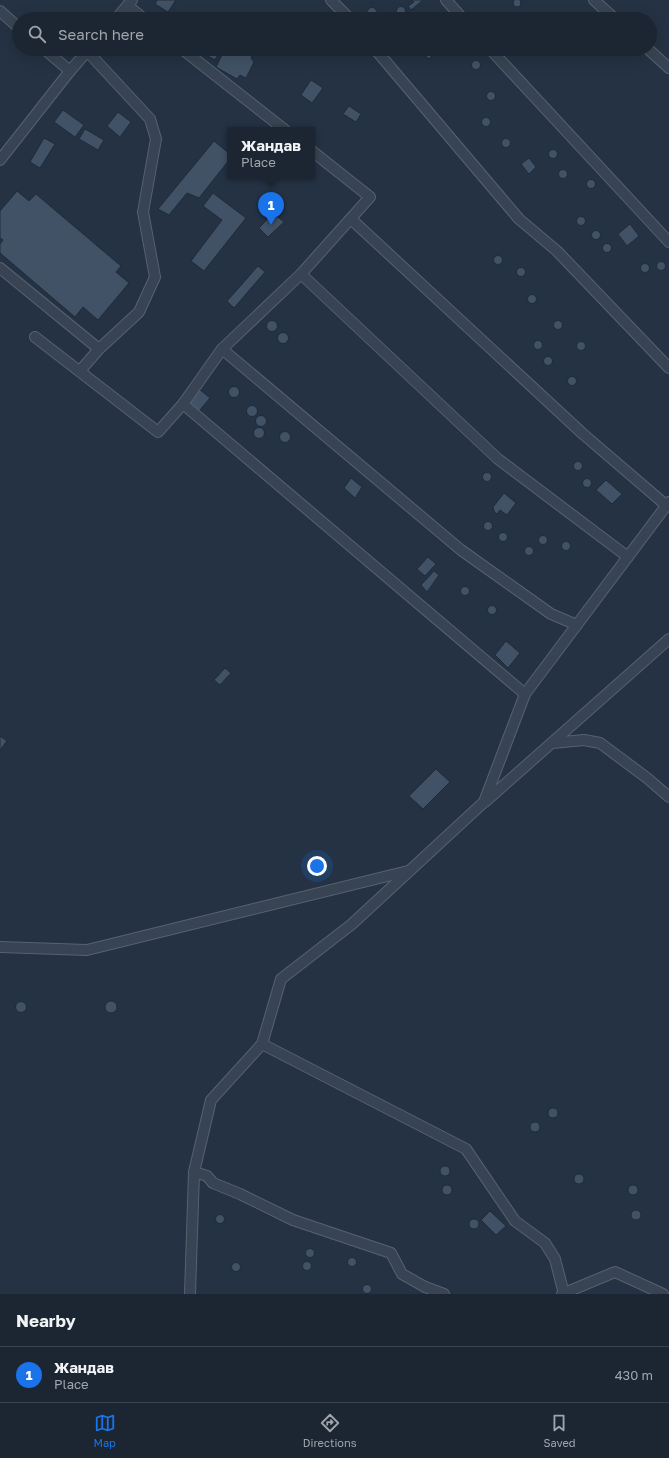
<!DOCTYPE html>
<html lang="en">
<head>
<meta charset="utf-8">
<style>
	:root { --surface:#1b2632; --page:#28323e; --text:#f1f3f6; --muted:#a0a5ac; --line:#39434d; --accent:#1a73e8 }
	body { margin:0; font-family:"Golos Text",sans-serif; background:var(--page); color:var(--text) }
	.you { position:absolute; left:317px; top:866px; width:14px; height:14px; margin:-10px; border:3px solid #fff; border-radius:50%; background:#1a73e8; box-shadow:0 0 0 6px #1a73e833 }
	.badge { display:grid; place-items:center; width:26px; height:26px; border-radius:50%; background:var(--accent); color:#fff; font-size:13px; font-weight:700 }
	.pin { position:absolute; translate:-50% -33px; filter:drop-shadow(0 1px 2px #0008) }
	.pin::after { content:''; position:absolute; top:21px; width:14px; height:12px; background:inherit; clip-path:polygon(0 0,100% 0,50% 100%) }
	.popup { position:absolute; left:227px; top:127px; width:88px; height:52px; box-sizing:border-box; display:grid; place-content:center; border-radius:0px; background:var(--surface); filter:drop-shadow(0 1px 3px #0005); font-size:13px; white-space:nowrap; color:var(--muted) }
	.popup b { font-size:15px; color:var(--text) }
	.popup::after { content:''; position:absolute; left:50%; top:100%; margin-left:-8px; border:8px solid transparent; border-top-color:var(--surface) }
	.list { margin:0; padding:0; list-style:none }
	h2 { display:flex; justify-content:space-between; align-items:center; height:52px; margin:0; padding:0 16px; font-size:17px }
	h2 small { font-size:13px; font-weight:400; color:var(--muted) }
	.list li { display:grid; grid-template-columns:26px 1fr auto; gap:12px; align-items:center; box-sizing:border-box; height:56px; padding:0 16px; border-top:1px solid var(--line) }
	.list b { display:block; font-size:15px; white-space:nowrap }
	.list p { margin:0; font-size:13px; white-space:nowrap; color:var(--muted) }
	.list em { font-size:13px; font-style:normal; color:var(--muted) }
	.icon { flex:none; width:22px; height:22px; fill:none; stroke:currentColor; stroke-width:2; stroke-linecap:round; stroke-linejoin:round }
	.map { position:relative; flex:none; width:669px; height:1294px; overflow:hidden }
	.search { position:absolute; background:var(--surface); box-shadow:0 4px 16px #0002; left:12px; right:12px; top:12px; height:44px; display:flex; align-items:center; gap:10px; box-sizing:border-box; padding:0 14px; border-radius:22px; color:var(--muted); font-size:15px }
	.sheet { height:108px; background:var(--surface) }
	nav { display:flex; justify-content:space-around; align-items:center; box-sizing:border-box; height:56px; border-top:1px solid var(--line); background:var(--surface); font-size:11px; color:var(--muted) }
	nav a { display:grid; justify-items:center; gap:2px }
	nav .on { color:var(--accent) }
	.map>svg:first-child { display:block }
	.building { fill:#425266; stroke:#1f2b3a }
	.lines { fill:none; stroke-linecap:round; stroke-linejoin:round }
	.minor-casing { stroke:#566270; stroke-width:12 }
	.minor { stroke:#384453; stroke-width:10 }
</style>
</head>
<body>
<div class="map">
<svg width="669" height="1294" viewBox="0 0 669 1294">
	<rect width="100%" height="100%" fill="#243243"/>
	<g class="building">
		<circle cx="517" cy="3" r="4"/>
		<polygon points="157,0 176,0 168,12 155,4"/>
		<polygon points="412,0 423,0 411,10 408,6 414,2"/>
		<circle cx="401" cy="11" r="4.5"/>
		<circle cx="372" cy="12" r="4.5"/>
		<polygon points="195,49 221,49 215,60"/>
		<polygon points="225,49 250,49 254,52 251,58 254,62 246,78 240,75 237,79 216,67"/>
		<polygon points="421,49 438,49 429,59 419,50"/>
		<circle cx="476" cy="65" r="4.5"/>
		<polygon points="311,80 323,88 312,103 301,95"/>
		<circle cx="491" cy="96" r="4.5"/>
		<polygon points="349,106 361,114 356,122 343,114"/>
		<polygon points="63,110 84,125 75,137 54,122"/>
		<polygon points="118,112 131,122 120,137 107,126"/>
		<circle cx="486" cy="122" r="4.5"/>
		<polygon points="85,129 104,140 98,150 79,139"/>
		<polygon points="44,138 55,144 40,168 30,162"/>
		<circle cx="506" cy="143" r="4.5"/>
		<polygon points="214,141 230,154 230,159 199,198 187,193 169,215 158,209"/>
		<circle cx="553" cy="154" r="4.5"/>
		<polygon points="529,158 536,167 529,174 521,164"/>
		<circle cx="563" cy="174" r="4.5"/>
		<polygon points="269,176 280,176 277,181 274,182 270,180"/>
		<circle cx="591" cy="184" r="4.5"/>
		<polygon points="17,191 29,201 36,194 121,266 116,272 129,283 98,320 83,307 75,317 0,253 0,244 3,240 0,238 0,211"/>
		<polygon points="213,193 246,218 204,271 191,261 222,220 203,206"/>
		<polygon points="273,213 284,222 268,237 259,228"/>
		<circle cx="581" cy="221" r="4.5"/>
		<polygon points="630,224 639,236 627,246 618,234"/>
		<circle cx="596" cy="235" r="4.5"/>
		<circle cx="607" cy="248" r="4.5"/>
		<circle cx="498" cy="260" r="4.5"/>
		<circle cx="661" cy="266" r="4.5"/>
		<circle cx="645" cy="268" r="4.5"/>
		<polygon points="258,266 265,272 234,308 227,301"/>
		<circle cx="521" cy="272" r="4.5"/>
		<circle cx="532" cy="299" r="4.5"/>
		<circle cx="272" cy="326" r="5.5"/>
		<circle cx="558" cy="325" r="4.5"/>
		<circle cx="283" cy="338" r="5.5"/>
		<circle cx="538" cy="345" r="4.5"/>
		<circle cx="581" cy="346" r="4.5"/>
		<circle cx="548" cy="361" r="4.5"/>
		<circle cx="572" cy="381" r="4.5"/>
		<circle cx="234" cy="392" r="5.5"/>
		<polygon points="199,389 210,398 199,411 189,404"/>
		<circle cx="252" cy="411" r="5.5"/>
		<circle cx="261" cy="421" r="5.5"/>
		<circle cx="259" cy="433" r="5.5"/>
		<circle cx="285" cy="437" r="5.5"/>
		<circle cx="578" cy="466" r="4.5"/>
		<circle cx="487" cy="477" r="4.5"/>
		<polygon points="351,478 362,487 355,498 344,488"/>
		<circle cx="587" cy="483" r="4.5"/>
		<polygon points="606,480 622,494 612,504 596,490"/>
		<polygon points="504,493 516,503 507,515 500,510 497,514 494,511 493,507"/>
		<circle cx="488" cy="526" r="4.5"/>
		<circle cx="503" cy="537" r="4.5"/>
		<circle cx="543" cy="540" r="4.5"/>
		<circle cx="566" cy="546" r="4.5"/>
		<circle cx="529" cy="551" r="4.5"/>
		<polygon points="428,557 436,564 425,576 417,569"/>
		<polygon points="434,571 439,575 427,592 421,585"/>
		<circle cx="465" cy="591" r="4.5"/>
		<circle cx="492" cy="610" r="4.5"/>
		<polygon points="506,641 520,653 508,668 495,655"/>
		<polygon points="225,668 231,673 220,685 214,680"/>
		<polygon points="0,736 7,741 0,750"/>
		<polygon points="436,769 450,782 423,809 409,796"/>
		<circle cx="111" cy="1007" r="6"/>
		<circle cx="21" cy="1007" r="5.5"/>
		<circle cx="553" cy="1113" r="5"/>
		<circle cx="535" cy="1127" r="5"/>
		<circle cx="445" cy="1171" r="5"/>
		<circle cx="579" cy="1179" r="5"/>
		<circle cx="447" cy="1190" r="5"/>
		<circle cx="633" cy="1190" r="5"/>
		<circle cx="636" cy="1215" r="5"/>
		<polygon points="490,1211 506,1226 496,1235 481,1220"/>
		<circle cx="220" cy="1219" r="4.5"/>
		<circle cx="474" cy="1224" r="5"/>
		<circle cx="310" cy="1253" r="4.5"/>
		<circle cx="352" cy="1262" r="4.5"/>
		<circle cx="307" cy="1266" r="4.5"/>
		<circle cx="236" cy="1267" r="4.5"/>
		<circle cx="367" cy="1289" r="4.5"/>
	</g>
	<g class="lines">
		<g class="minor-casing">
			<g id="minor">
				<polyline points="331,0 350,19"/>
				<polyline points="446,0 463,19"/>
				<polyline points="594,0 615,19"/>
				<polyline points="128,6 144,19"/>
				<polyline points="0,11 19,28"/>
				<polyline points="116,19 132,0"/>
				<polyline points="44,49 70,71"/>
				<polyline points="182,49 285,130"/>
				<polyline points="375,49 519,219 557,251 669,368"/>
				<polyline points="490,49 669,242"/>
				<polyline points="648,49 669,68"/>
				<polyline points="0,160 70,71 89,49"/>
				<polyline points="351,219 583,434 667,506"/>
				<polyline points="0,268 99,349"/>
				<polyline points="301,274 498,459 628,557"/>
				<polyline points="35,337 158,432 183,404 222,349 301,274 370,197 312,151"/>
				<polyline points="222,349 461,550 551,614 577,625"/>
				<polyline points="80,371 99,349 139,312 155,277 143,212 156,139 150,119 87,51"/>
				<polyline points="183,404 525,694"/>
				<polyline points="552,743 584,740 600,743 647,778 669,797"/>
				<polyline points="486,801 669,639"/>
				<polyline points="0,947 87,950 408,871"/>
				<polyline points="262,1044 466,1149 515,1221 545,1243 555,1259 564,1294"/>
				<polyline points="194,1172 207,1176 213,1183 240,1194 293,1220 391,1253 402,1274 425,1287 444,1294"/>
				<polyline points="190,1294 194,1172 211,1100 262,1044 281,979 352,924 484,802 525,694 669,502"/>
				<polyline points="562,1294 615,1272 663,1294"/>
			</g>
		</g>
		<use href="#minor" class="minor"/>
	</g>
</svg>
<div class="you"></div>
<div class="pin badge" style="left:271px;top:225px">1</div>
<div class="popup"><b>Жандав</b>Place</div>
<div class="search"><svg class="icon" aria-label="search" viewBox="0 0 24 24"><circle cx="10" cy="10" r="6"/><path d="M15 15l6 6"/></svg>Search here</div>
</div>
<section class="sheet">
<h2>Nearby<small></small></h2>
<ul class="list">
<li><span class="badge">1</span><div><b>Жандав</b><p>Place</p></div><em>430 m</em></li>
</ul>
</section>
<nav>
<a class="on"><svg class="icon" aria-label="map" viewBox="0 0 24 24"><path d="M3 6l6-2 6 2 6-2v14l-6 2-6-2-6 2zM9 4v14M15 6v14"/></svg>Map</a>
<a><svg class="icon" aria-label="directions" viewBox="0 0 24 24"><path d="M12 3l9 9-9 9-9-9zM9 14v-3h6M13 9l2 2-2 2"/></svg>Directions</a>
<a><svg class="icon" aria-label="saved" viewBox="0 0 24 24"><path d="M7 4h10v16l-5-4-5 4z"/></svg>Saved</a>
</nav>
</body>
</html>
